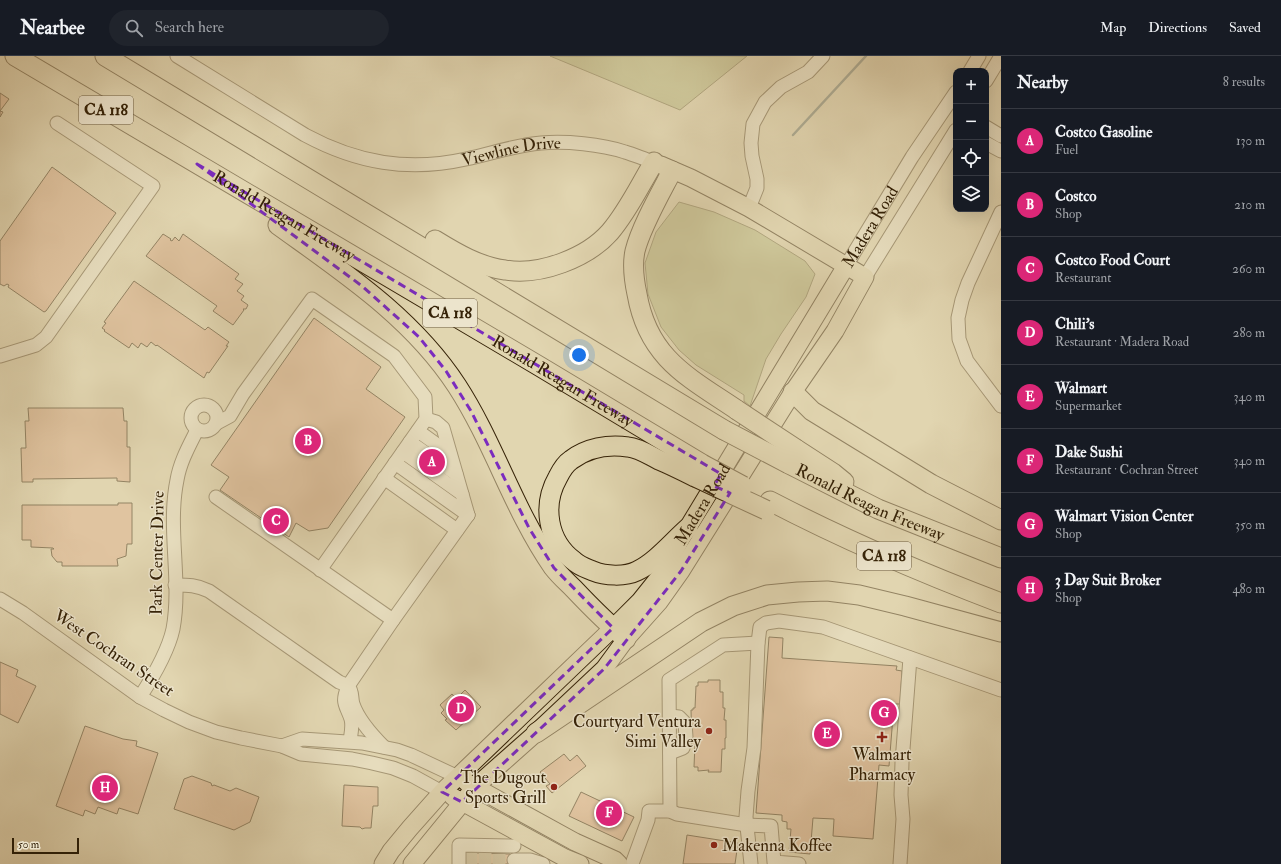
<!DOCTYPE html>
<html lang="en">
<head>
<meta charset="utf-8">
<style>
	:root { --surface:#171b24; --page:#20242c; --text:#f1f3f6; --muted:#9ea1a6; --line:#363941; --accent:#db2777 }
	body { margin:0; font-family:"IM FELL Double Pica",serif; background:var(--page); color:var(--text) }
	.controls { position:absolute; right:12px; top:12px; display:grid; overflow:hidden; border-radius:8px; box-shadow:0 4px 16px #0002 }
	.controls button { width:36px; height:36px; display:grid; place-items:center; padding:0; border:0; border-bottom:1px solid var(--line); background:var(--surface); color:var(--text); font:20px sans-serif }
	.scale { position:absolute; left:12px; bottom:10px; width:67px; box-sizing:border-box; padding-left:4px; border:2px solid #352207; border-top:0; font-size:11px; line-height:14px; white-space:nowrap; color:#352207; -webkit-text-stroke:3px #ece4cc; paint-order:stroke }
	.you { position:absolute; left:579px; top:299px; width:14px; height:14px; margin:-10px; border:3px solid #fff; border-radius:50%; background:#1a73e8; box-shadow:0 0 0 6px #1a73e833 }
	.badge { display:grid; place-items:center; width:26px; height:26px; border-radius:50%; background:var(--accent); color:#fff; font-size:13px; font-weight:700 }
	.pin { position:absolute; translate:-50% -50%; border:2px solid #fff; box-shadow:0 1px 4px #0006 }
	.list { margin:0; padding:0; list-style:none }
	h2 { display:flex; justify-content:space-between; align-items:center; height:52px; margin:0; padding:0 16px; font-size:17px }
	h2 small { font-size:13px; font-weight:400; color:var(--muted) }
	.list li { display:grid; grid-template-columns:26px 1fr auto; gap:12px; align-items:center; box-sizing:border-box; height:64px; padding:0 16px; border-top:1px solid var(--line) }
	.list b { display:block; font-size:15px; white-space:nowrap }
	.list p { margin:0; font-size:13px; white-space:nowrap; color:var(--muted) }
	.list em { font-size:13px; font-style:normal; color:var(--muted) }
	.icon { flex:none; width:22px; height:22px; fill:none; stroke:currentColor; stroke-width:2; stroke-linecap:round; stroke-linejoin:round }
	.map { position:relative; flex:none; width:1001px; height:808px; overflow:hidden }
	header { display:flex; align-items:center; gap:24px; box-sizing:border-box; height:56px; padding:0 20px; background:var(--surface); border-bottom:1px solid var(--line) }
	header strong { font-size:19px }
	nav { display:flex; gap:22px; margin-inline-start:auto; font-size:14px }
	.search { width:280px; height:36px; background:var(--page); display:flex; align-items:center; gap:10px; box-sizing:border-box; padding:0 14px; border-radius:22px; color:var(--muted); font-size:15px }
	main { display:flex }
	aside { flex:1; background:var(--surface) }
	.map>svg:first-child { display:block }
	.green { fill:#babc86; stroke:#786f46 }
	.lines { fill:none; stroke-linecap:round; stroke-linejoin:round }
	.stream { stroke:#707b70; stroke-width:2.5 }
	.building { fill:#ddaf8c; stroke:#352207 }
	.minor-tunnel { stroke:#bfb28e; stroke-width:13; stroke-dasharray:13 6; stroke-linecap:butt }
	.minor-casing { stroke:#604f31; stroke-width:15 }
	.major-casing { stroke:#352207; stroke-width:19 }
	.highway-casing { stroke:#352207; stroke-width:21 }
	.minor { stroke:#ece4cc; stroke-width:13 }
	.major { stroke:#e1d6b0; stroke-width:17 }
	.highway { stroke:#e1d6b0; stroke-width:19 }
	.highway-bridge-casing { stroke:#352207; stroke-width:21; stroke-linecap:butt }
	.highway-bridge { stroke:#e1d6b0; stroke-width:19 }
	.marked { fill:none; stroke:#7b2cbf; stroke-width:3; stroke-dasharray:8 5; stroke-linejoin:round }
	.poi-dot { fill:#8f2418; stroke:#ece4cc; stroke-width:1.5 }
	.labels { text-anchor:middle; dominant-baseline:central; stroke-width:3; stroke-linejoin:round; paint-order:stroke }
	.shield { fill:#ece4cc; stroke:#6c5c42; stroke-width:1 }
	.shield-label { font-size:16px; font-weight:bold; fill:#352207 }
	.street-label { font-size:17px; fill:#352207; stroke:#ece4cc }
	.poi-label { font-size:17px; fill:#352207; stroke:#ece4cc; text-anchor:end }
</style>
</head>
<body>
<header>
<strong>Nearbee</strong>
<div class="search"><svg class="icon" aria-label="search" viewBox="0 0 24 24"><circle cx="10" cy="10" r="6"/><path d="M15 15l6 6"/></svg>Search here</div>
<nav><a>Map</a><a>Directions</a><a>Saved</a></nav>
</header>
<main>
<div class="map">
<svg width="1001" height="808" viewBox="0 0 1001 808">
	<rect width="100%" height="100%" fill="#e1d6b0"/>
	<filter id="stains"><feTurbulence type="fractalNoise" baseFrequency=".005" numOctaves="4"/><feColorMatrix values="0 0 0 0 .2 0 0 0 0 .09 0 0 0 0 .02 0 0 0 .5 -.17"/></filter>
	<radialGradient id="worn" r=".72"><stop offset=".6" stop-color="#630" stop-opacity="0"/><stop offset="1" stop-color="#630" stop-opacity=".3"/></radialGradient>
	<g class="green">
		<polygon points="550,0 747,0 680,54"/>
		<polygon points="679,146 714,156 755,174 805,205 815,218 806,241 781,278 766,303 750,350 744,345 744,339 696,309 679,294 661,271 648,238 645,207 656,176"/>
	</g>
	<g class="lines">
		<polyline class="stream" points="793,79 866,0"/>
	</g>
	<g class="building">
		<polygon points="0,37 9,43 0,55 3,56 0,61"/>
		<polygon points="52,111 116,157 46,255 44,256 8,231 9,229 7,228 4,230 0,228 0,185"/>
		<polygon points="163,178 171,183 170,184 172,185 175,181 179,185 183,178 239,218 235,223 243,228 237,235 244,240 241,244 248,249 246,253 243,253 244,254 233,269 213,255 217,250 146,200"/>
		<polygon points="134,225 205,274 208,271 229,286 226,290 228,290 209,317 207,316 204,322 157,289 156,290 151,286 147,291 141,287 138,292 132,287 129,292 104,275 105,274 102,272 106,267 104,266"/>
		<polygon points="314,262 381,311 366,333 405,361 328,472 309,475 296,467 289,481 220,434 229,421 211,409"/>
		<polygon points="28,352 123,352 124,365 127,365 127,391 130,391 130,426 117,425 117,422 33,423 33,426 22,426 21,392 26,392 25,365 29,365"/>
		<polygon points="118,447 132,447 132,488 127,488 126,500 117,503 118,510 62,510 62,506 57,506 52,500 51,493 54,493 53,492 31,491 31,484 22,484 22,449 118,449"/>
		<polygon points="769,581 783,582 782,602 897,610 896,614 902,615 900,648 894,648 889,710 879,709 873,783 833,780 834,763 813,762 810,798 789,796 791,773 787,773 787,766 782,765 782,759 756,757"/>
		<polygon points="0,606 18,614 16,620 36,630 18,667 0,658"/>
		<polygon points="708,624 720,624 720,636 723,636 723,652 725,652 724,664 726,664 726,682 725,682 725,693 722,693 721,716 708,716 709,714 698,715 698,711 694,711 695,688 692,689 691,654 693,654 693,652 695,652 696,630 698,630 698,626 708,626"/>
		<polygon points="465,634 481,651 456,674 445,664 447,663 441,657 444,654 440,649 452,638 456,643"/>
		<polygon points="85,670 123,683 137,685 136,690 158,697 138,758 119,752 117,758 98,751 95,758 85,754 83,760 56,750"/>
		<polygon points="564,698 570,705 577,699 586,710 552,737 546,730 550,728 540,716"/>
		<polygon points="192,720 211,727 212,730 214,729 230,735 236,732 259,741 250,766 234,774 174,753 184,723"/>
		<polygon points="344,729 378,731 378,750 373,750 371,772 365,772 362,773 360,771 342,770"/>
		<polygon points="581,736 634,761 622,785 569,760"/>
		<polygon points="687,779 738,787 735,808 683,808"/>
		<polygon points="465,797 510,798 510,808 465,808"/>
	</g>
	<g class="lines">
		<g class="minor-tunnel">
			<polyline points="499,798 499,808"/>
			<polyline points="471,808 471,797"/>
			<polyline points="485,808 485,797"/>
		</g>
		<g class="minor-casing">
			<g id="minor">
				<path id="s1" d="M177,0l128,79c52,28 103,37 161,24 25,-5 49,-14 75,-16 25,-2 60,1 84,9 10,3 19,7 29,10"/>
				<polyline points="970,15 979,0"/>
				<polyline points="986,25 1001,0"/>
				<polyline points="986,71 1001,80"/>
				<polyline points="986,87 1001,95"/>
				<polyline points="749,152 757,132 757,123 752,100 751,87 753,68 765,46 781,31 808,16 823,0"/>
				<polyline points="1001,156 968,227 962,244 958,262 959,283 967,305 1001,350"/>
				<path id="s2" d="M846,210l66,-109 44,-65"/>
				<polyline points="865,221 956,74"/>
				<polyline points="0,300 36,289 46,281 153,130 57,67"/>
				<circle cx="204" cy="362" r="13"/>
				<polyline points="426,363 436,366 443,372 468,459"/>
				<polyline points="217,367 230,360 243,338 312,243 394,300 425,341 426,363 320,514"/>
				<polyline points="418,375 450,398"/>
				<polyline points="410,386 456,418"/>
				<polyline points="403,396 462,438"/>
				<polyline points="395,407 468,459"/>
				<polyline points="384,422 457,474"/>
				<polyline points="216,441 393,564"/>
				<path d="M175,529c13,0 22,0 34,6l130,91c3,1 7,3 9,4 5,5 3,12 5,18 5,15 20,32 31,43"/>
				<polyline points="0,543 23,557 140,641 164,654 189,666 216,676 241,682 282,690 301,698 352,703 372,707 393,712 413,720 442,736"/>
				<path d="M140,641c13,-20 28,-45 33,-68 9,-49 -6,-100 4,-149 3,-18 12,-34 20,-50"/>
				<polyline points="670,660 679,661 685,667 686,681 683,692 670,697"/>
				<path d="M350,685c1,-7 3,-15 1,-22 -5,-15 -10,-15 -3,-33l45,-66 75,-105"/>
				<polyline points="282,690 302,683 362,687 397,694 411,699 458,721"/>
				<polyline points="670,755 669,624 723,589 758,587"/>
				<polyline points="514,804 530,804 543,808"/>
				<polyline points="459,808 459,789 514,790"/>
				<polyline points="632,808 648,764 649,755 670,755 677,758 747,769 771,770 774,806 799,808"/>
				<polyline points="751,808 746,761 748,735 754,692 758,587 760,571 766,567 779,565 823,571 1001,634"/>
				<polyline points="900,808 903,763 901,739 902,706 910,602"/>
			</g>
		</g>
		<g class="major-casing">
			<g id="major">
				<polyline points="466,726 575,786 615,804 619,808"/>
				<polyline points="453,741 565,802 580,808"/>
				<path id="s3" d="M383,808l8,-13 19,-23 32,-36 171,-164 27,-27 24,-30 17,-32 165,-273"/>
				<polyline points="412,808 475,731 536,677 604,613 626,583 659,546 681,515 793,336 835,275 865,221 749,152 691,122 661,109"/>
			</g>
		</g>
		<g class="highway-casing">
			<g id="highway">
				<path id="s4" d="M15,0l524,310 163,98"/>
				<polyline points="105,0 724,374"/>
				<path d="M672,115c-12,23 -31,56 -37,80 -3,14 -1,29 2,43 11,64 51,83 100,116"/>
				<path d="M278,169c65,47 134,92 179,161 37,57 57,125 96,181 6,8 14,15 21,22 17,18 34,35 52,50"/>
				<path d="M435,184c21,13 45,27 70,30 35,6 82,-12 105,-38 18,-21 30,-47 44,-70"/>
				<polyline points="793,336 812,355 931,428 1001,464"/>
				<polyline points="796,393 833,417 844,426"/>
				<path id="s5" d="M789,408l89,45 123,49"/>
				<path d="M770,445c75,39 152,72 231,102"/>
				<path d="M688,472c-16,14 -32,34 -51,43 -12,6 -32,5 -44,0 -7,-3 -14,-5 -19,-10 -27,-20 -32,-56 -16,-84 3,-6 7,-13 13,-17 16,-12 37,-16 57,-13 11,1 21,8 31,13 12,5 24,11 36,17"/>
				<polyline points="536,677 701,566 733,550 767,539 798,536 827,535 859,539 905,550 1001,576"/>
			</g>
		</g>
		<use href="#minor" class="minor"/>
		<use href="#major" class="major"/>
		<use href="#highway" class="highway"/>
		<g class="highway-bridge-casing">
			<g id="highway-bridge">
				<polyline points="737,354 796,393"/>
				<polyline points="724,374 789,408"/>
				<polyline points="702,408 743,430"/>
				<polyline points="695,421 766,454"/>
			</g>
		</g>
		<use href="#highway-bridge" class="highway-bridge"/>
	</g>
	<path d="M0 0H1001V808H0ZM197,108l524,310 -7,12 16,7 -49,78 -77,98 -142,133 -20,-10 171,-164 -59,-60 -25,-40 -58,-117 -25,-40 -27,-34 -57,-51z" fill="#e1d6b0" fill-opacity=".55" fill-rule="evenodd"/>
	<path class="marked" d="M197,108l524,310 -7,12 16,7 -49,78 -77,98 -142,133 -20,-10 171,-164 -59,-60 -25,-40 -58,-117 -25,-40 -27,-34 -57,-51z"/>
	<g class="poi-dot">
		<circle cx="709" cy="675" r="4"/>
		<path d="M880 675h4v4h4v4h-4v4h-4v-4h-4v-4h4z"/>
		<circle cx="554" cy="731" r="4"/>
		<circle cx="714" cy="789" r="4"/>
	</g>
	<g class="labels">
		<g class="shield">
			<rect x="79" y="40" width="54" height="28" rx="3"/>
			<rect x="423" y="243" width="54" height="28" rx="3"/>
			<rect x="857" y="486" width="54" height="28" rx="3"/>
		</g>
		<g class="shield-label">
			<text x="106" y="54">CA 118</text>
			<text x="450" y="257">CA 118</text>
			<text x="884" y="500">CA 118</text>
		</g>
		<g class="street-label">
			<text stroke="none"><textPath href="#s1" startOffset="363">Viewline Drive</textPath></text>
			<text stroke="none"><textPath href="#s4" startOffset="313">Ronald Reagan Freeway</textPath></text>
			<text stroke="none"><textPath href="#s2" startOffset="46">Madera Road</textPath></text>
			<text stroke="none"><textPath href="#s4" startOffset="637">Ronald Reagan Freeway</textPath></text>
			<text stroke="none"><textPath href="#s5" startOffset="90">Ronald Reagan Freeway</textPath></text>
			<text stroke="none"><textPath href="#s3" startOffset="484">Madera Road</textPath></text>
			<text transform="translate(157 497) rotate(-89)">Park Center Drive</text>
			<text transform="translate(114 597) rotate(34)">West Cochran Street</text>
		</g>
		<g class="poi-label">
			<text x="701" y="665">Courtyard Ventura<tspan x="701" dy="20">Simi Valley</tspan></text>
			<text x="882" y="698" text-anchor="middle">Walmart<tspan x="882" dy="20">Pharmacy</tspan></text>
			<text x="546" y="721">The Dugout<tspan x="546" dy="20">Sports Grill</tspan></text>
			<text x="722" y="789" text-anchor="start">Makenna Koffee</text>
		</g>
	</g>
	<rect width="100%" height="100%" filter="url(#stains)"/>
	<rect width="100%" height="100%" fill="url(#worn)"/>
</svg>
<div class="controls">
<button>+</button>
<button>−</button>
<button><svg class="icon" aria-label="locate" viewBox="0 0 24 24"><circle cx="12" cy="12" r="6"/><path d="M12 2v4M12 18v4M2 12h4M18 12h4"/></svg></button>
<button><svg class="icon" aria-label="layers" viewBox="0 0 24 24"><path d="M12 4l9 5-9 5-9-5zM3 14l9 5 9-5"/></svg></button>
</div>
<div class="scale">50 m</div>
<div class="you"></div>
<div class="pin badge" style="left:432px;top:406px">A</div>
<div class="pin badge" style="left:308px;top:385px">B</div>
<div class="pin badge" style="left:276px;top:465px">C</div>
<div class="pin badge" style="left:461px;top:653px">D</div>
<div class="pin badge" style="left:827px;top:678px">E</div>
<div class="pin badge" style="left:609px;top:757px">F</div>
<div class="pin badge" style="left:884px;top:657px">G</div>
<div class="pin badge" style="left:105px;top:732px">H</div>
</div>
<aside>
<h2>Nearby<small>8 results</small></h2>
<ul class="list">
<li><span class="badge">A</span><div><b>Costco Gasoline</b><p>Fuel</p></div><em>130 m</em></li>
<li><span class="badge">B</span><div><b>Costco</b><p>Shop</p></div><em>210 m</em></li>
<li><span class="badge">C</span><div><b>Costco Food Court</b><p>Restaurant</p></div><em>260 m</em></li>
<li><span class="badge">D</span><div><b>Chili's</b><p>Restaurant · Madera Road</p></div><em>280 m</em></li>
<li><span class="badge">E</span><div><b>Walmart</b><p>Supermarket</p></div><em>340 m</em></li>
<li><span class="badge">F</span><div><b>Dake Sushi</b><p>Restaurant · Cochran Street</p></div><em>340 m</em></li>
<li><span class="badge">G</span><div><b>Walmart Vision Center</b><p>Shop</p></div><em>350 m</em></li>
<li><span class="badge">H</span><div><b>3 Day Suit Broker</b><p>Shop</p></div><em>480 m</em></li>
</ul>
</aside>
</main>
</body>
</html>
